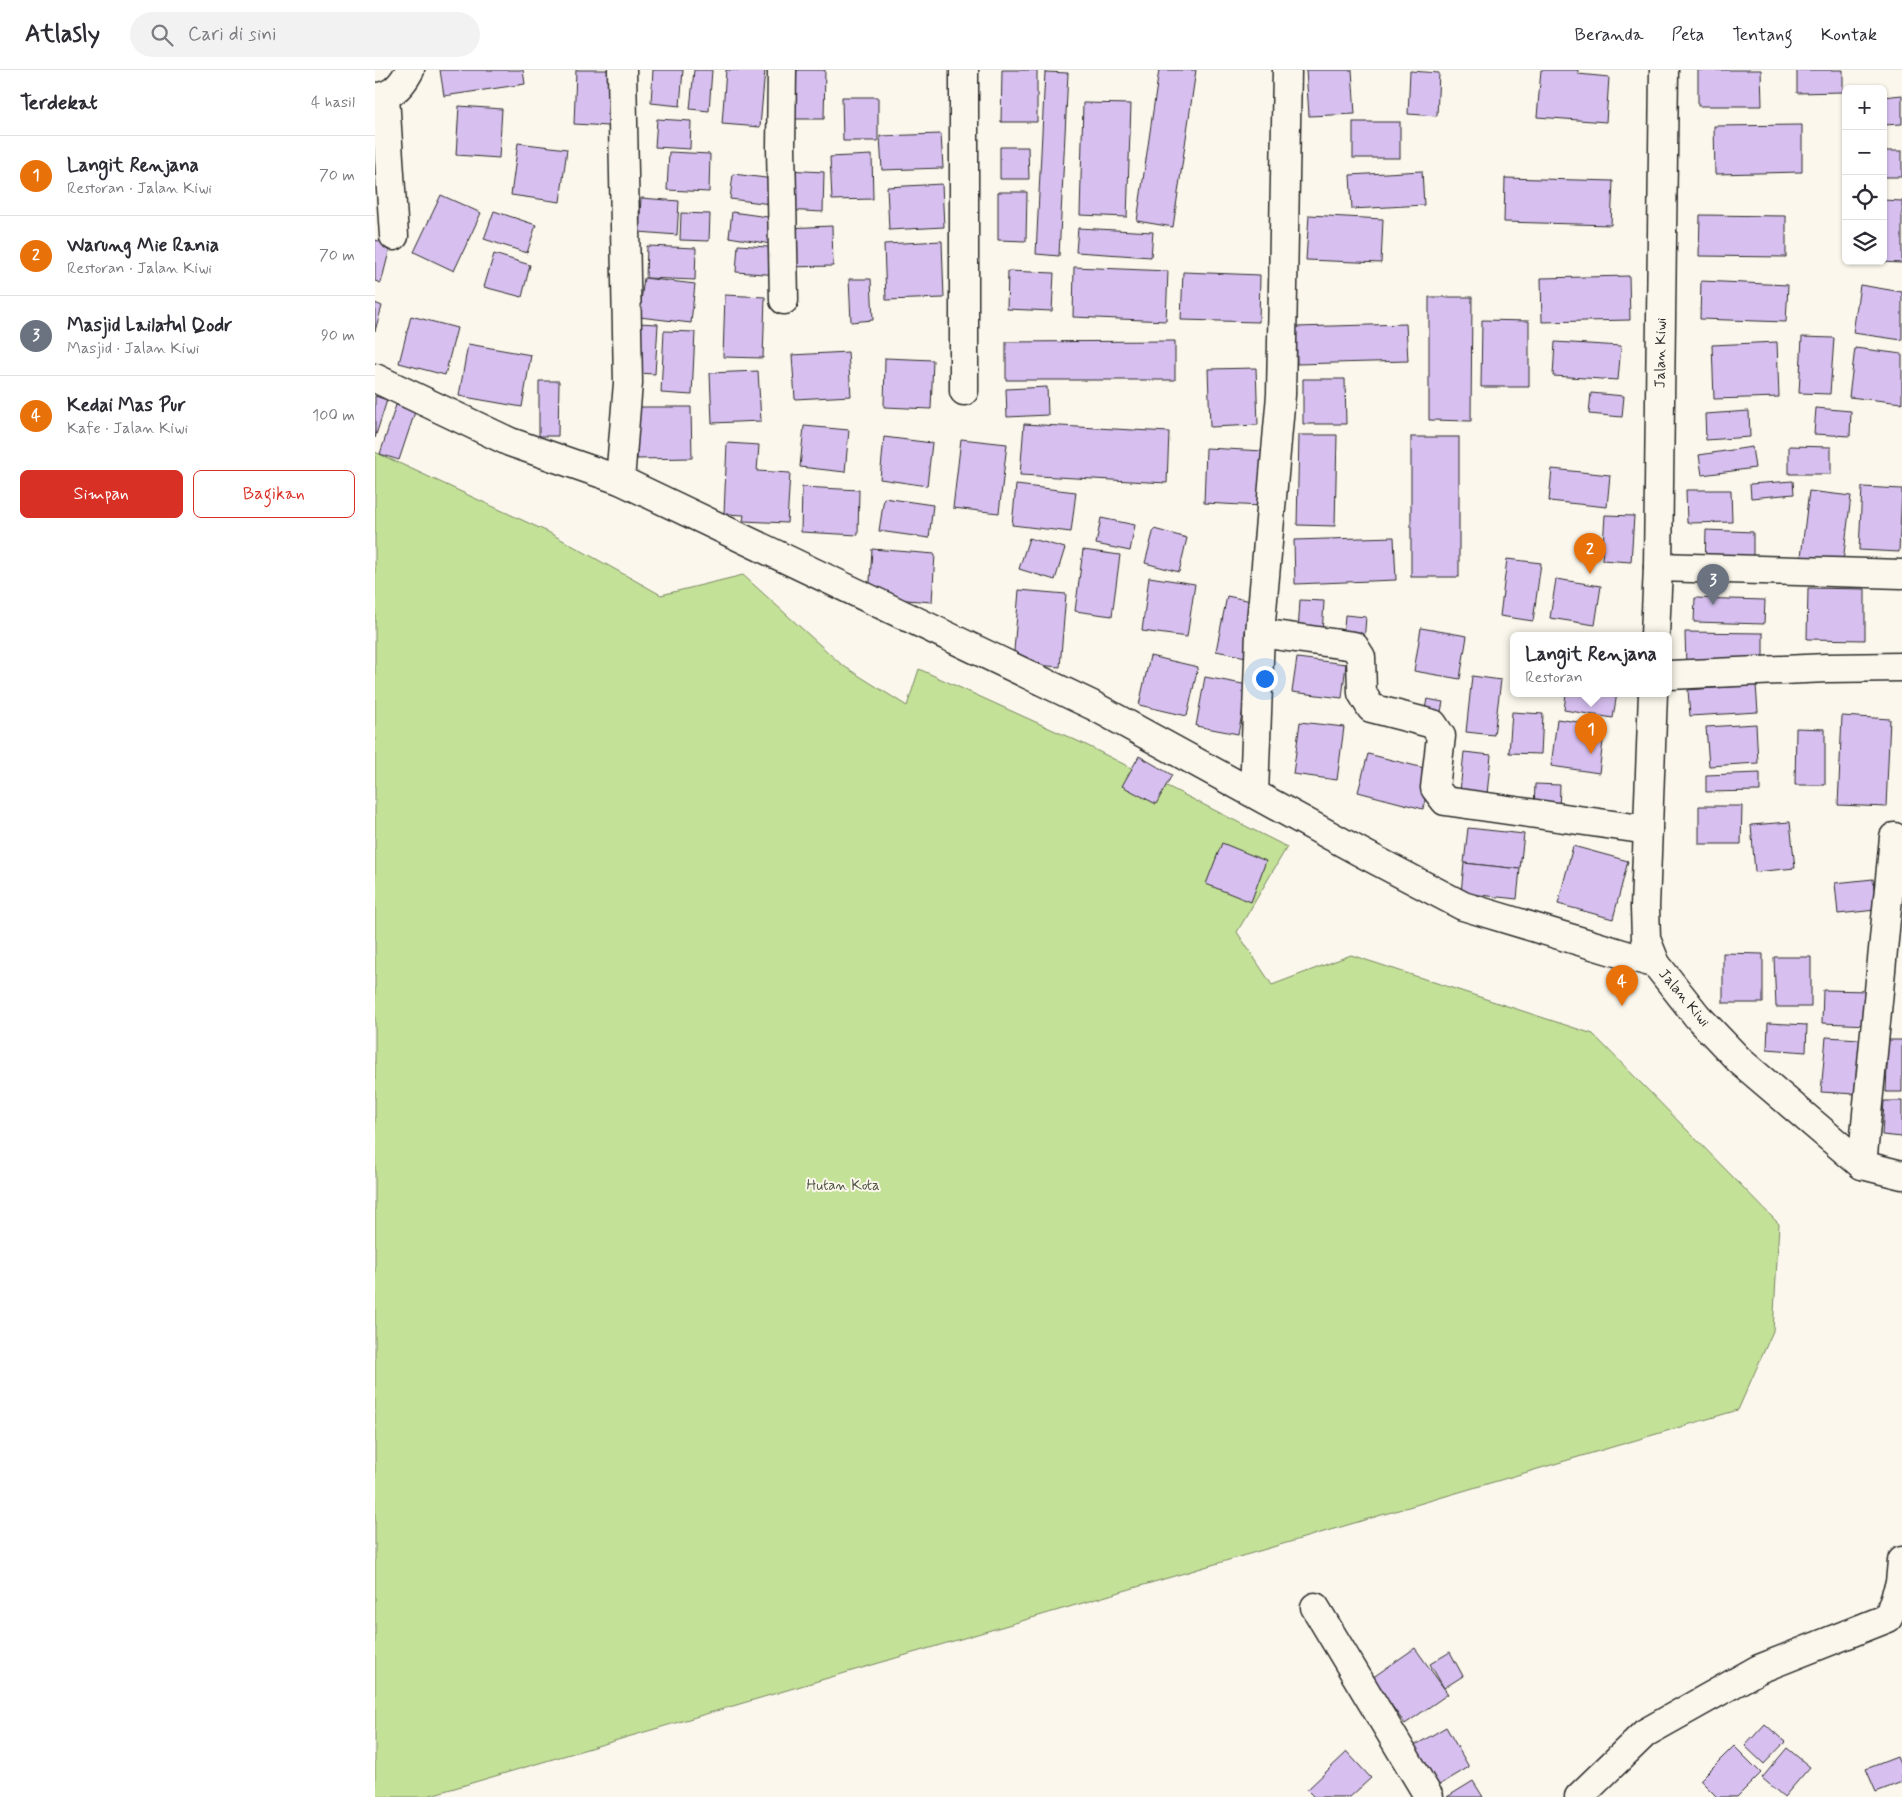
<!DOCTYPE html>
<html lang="id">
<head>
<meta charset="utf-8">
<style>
	:root { --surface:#fff; --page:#f2f2f3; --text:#2b2b33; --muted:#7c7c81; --line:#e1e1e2; --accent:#d93025 }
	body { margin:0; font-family:Mynerve,sans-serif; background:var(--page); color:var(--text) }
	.controls { position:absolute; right:15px; top:15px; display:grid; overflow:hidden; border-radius:8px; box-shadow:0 1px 4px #0004 }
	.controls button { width:45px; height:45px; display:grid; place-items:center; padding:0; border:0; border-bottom:1px solid var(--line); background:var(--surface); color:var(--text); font:25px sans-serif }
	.you { position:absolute; left:889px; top:608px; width:18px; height:18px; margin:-12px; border:4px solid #fff; border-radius:50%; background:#1a73e8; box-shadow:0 0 0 8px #1a73e833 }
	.badge { display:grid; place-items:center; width:32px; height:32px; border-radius:50%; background:var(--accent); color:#fff; font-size:16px; font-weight:700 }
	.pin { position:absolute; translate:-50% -41px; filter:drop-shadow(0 1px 2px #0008) }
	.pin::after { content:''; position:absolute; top:26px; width:18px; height:15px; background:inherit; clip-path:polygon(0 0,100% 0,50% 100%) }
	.popup { position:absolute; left:1135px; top:562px; width:162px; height:65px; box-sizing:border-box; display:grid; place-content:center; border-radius:8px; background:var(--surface); filter:drop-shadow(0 1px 4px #0005); font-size:16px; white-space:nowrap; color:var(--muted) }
	.popup b { font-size:19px; color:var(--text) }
	.popup::after { content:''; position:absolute; left:50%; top:100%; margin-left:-10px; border:10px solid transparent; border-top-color:var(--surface) }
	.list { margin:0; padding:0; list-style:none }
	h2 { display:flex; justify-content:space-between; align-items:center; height:65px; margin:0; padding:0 20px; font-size:21px }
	h2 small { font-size:16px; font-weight:400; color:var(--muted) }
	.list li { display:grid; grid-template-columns:32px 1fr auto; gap:15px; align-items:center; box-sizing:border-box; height:80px; padding:0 20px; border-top:1px solid var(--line) }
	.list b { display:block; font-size:19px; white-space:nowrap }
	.list p { margin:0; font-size:16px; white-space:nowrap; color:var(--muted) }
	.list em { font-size:16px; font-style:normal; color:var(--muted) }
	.actions { display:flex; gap:10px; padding:15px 20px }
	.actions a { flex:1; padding:11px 0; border:1px solid var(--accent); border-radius:8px; text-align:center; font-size:18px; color:var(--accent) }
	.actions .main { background:var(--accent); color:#fff }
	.icon { flex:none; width:28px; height:28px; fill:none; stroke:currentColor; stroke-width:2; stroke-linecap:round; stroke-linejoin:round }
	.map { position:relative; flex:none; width:1527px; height:1727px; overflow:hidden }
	header { display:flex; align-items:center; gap:30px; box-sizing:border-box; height:70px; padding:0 25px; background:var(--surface); border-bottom:1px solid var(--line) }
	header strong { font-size:24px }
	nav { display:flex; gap:28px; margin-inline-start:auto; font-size:18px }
	.search { width:350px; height:45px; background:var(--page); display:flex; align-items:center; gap:12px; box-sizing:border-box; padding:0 18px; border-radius:28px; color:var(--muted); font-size:19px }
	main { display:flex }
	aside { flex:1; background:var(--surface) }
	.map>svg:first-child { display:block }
	.green { fill:#c4e198; stroke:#788662 }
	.building { fill:#d7c0f0; stroke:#2b2b2b }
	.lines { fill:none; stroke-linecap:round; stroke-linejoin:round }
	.minor-casing { stroke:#2b2b2b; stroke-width:31 }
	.minor { stroke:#fbf7ec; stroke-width:28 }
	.labels { text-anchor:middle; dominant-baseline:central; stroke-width:4; stroke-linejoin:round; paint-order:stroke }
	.street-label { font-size:15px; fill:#2b2b2b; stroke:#fbf7ec }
	.park-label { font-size:15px; fill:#515846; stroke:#fbf7ec }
</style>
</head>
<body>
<header>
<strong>Atlasly</strong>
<div class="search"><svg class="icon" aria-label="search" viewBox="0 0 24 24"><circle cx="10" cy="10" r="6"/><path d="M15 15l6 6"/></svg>Cari di sini</div>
<nav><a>Beranda</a><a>Peta</a><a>Tentang</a><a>Kontak</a></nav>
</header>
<main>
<aside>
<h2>Terdekat<small>4 hasil</small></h2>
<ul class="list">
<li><span class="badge" style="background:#e8710a">1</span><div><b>Langit Renjana</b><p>Restoran · Jalan Kiwi</p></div><em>70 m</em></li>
<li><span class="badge" style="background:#e8710a">2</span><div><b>Warung Mie Rania</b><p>Restoran · Jalan Kiwi</p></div><em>70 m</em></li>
<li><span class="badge" style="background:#6b7280">3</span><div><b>Masjid Lailatul Qodr</b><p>Masjid · Jalan Kiwi</p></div><em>90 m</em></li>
<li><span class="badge" style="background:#e8710a">4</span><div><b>Kedai Mas Pur</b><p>Kafe · Jalan Kiwi</p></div><em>100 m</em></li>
</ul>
<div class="actions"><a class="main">Simpan</a><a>Bagikan</a></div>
</aside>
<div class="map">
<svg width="1527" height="1727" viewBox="0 0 1527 1727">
	<rect width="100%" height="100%" fill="#fbf7ec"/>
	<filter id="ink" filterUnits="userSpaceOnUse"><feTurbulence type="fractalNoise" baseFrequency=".02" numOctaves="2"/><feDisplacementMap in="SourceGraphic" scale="10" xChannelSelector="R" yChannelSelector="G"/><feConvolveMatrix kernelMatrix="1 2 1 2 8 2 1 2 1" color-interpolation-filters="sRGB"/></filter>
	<g filter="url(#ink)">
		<polygon class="green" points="0,382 173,462 286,525 368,505 467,595 532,636 544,599 709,674 912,777 862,862 897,915 976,885 1218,964 1404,1154 1398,1261 1363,1340 49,1727 0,1727"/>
		<g class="building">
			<polygon points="65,0 148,0 150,14 69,26"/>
			<polygon points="201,0 235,0 233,56 199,54"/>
			<polygon points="278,0 308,0 305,36 276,33"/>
			<polygon points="319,0 337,0 334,41 315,39"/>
			<polygon points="351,0 390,0 385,57 347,54"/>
			<polygon points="418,0 450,0 449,49 418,49"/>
			<polygon points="627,0 662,0 662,52 626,52"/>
			<polygon points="784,0 821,0 798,157 762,151"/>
			<polygon points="931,0 977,0 980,44 934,46"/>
			<polygon points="1166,0 1203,0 1203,4 1234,7 1231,52 1162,47"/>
			<polygon points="1323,0 1386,0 1387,36 1323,36"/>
			<polygon points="1422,0 1468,0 1468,22 1422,23"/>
			<polygon points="1035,1 1064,3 1062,46 1033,44"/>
			<polygon points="670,2 693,3 684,186 661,184"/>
			<polygon points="1527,25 1527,54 1508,55 1508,27"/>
			<polygon points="467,27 503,27 503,71 468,71"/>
			<polygon points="708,33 756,34 752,147 705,145"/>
			<polygon points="84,36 127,39 124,88 81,85"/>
			<polygon points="282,49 316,51 315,79 280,77"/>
			<rect x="978" y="52" width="47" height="36"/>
			<polygon points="1427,55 1427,102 1340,104 1339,56"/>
			<polygon points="566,64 568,98 507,100 505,66"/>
			<polygon points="143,73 192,79 185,132 136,125"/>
			<polygon points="625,77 653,77 654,109 625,109"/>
			<rect x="1508" y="81" width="19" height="26"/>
			<polygon points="294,82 335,84 334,122 292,120"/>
			<polygon points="497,85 498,129 457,130 455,87"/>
			<polygon points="411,100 449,102 448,142 409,140"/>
			<polygon points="1047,101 1049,135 977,139 975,105"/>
			<polygon points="358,104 399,109 396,134 355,129"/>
			<polygon points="1130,108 1238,111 1236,155 1129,152"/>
			<polygon points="567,114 569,157 514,160 512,117"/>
			<polygon points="623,122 652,122 651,171 623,170"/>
			<polygon points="66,125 106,143 79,201 39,182"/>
			<polygon points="266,128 304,131 302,165 264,162"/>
			<polygon points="1508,130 1527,131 1527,193 1485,191 1508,191"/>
			<polygon points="119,141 161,155 152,183 109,169"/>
			<polygon points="357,142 400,148 396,174 354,167"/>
			<polygon points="306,143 335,144 334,171 305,170"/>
			<polygon points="934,145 1008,149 1006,193 931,190"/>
			<polygon points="1325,145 1411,146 1411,187 1324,186"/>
			<polygon points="457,156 458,196 413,197 411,158"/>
			<polygon points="703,158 778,162 776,187 701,182"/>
			<polygon points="0,170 16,174 6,213 0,211"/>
			<polygon points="567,171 569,228 511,230 509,174"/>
			<polygon points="363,175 407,178 404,205 361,202"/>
			<polygon points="272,176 321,178 320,210 271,208"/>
			<polygon points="119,184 155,195 147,227 109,217"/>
			<polygon points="699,197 793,201 791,251 698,247"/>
			<polygon points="633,201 679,203 677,241 632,239"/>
			<polygon points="808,202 885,205 884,252 806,250"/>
			<polygon points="1254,206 1255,250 1167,252 1166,208"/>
			<polygon points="269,208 320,214 316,253 264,247"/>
			<polygon points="474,209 496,209 498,250 476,252"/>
			<polygon points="1326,211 1413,215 1411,252 1325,249"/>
			<polygon points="1485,215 1527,222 1527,270 1478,263"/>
			<polygon points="350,225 390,227 388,288 348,287"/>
			<polygon points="1054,227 1097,227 1096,351 1054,350"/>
			<polygon points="0,233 7,236 0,261"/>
			<polygon points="36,246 82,258 70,305 24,293"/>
			<polygon points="1107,250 1154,251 1154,317 1106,317"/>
			<polygon points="263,253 283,254 280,304 260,303"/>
			<polygon points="1031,254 1033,291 922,294 921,257"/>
			<polygon points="289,261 320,262 317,325 286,323"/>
			<polygon points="1427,267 1459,268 1455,324 1424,323"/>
			<polygon points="800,271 800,310 631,310 631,272"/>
			<polygon points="1180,272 1246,276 1243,310 1178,306"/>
			<polygon points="1402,272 1404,327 1339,329 1337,275"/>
			<polygon points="93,274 156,285 147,337 84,326"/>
			<polygon points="1480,278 1527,284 1527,333 1474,327"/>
			<polygon points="473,282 476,326 420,329 417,285"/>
			<polygon points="510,288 558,290 556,339 509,337"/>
			<polygon points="881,298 883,355 835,357 833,299"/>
			<polygon points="383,301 386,351 337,353 335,303"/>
			<polygon points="928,309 970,309 971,354 928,354"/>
			<polygon points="164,311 184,311 183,366 164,366"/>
			<polygon points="672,317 673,345 632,347 631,319"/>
			<polygon points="1216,323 1249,326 1247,347 1214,344"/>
			<polygon points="0,326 12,330 0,368"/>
			<polygon points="21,335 40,342 24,390 5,384"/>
			<polygon points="261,337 316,337 317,388 262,389"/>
			<polygon points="1441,338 1476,341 1475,366 1439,364"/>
			<polygon points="1374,341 1375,367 1331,370 1330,344"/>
			<polygon points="649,354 794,362 792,413 645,405"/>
			<polygon points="429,356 474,360 470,402 425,397"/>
			<polygon points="924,365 962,365 960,456 922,455"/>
			<polygon points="509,367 557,373 552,416 505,409"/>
			<rect x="1036" y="367" width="48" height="140"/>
			<polygon points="586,369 632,374 624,443 578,438"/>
			<polygon points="352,373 384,375 382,401 415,403 412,453 368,451 369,445 349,444"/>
			<polygon points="1414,376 1456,377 1456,404 1414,404"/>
			<polygon points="1377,377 1380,398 1327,405 1324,385"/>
			<polygon points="831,378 889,381 886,436 829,433"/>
			<polygon points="1177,399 1235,405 1232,437 1174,431"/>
			<polygon points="1418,411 1419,424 1376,428 1375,414"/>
			<polygon points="641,415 701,422 696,462 637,455"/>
			<polygon points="427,417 484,420 483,465 426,462"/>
			<polygon points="1487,417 1527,419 1524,482 1484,480"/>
			<polygon points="1311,420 1356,420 1357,452 1312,453"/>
			<polygon points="1434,421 1476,426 1467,500 1425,495"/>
			<polygon points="509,428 558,435 554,468 504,461"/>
			<polygon points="1230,445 1259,446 1256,492 1227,490"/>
			<polygon points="726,448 760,455 755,481 721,474"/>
			<polygon points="779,459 812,468 804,502 770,493"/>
			<polygon points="1331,460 1378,462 1378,498 1330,497"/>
			<polygon points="1019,467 1021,510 920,514 919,470"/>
			<polygon points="654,468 690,478 680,510 644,499"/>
			<polygon points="497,479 560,484 557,532 494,527"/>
			<polygon points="708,480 745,485 737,546 700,541"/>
			<polygon points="1132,489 1166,493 1158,551 1125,546"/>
			<polygon points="774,507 820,514 812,567 767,561"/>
			<polygon points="1181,509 1226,516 1220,555 1175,548"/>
			<polygon points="1433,518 1490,519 1490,570 1432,569"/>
			<polygon points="644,520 691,524 685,597 638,593"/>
			<polygon points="852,526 886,533 876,588 841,581"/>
			<polygon points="1320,528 1390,530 1389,554 1319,552"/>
			<polygon points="925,530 949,531 947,565 923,563"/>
			<polygon points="970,545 991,547 989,572 968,571"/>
			<polygon points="1046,558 1092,566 1085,609 1039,601"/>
			<polygon points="1310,562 1388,563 1388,596 1311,596"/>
			<polygon points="775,586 823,597 812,646 764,635"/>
			<polygon points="922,588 971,594 967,628 917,622"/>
			<polygon points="1097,606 1126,610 1119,665 1091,662"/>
			<polygon points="830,607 873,615 863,664 821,656"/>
			<polygon points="1381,615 1383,642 1315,646 1313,620"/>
			<polygon points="1191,623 1242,623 1238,648 1189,640"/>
			<polygon points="1052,629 1068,632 1064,651 1048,648"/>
			<polygon points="1137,642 1168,644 1166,684 1134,683"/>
			<polygon points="1467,646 1515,649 1511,737 1463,735"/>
			<polygon points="1182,649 1230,656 1224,703 1176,696"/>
			<polygon points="925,652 969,657 962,710 918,704"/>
			<polygon points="1381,654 1383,693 1334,696 1331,657"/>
			<polygon points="1421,658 1450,659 1450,715 1420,715"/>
			<polygon points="1089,682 1116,685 1111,734 1084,731"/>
			<polygon points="993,684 1057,700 1048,739 983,722"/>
			<polygon points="764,686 797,705 781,734 747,716"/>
			<polygon points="1385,703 1385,721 1331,722 1331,705"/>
			<polygon points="1160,714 1185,715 1184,742 1159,740"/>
			<polygon points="1324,736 1367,736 1366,774 1324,774"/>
			<polygon points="1415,752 1420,798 1380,802 1376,755"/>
			<polygon points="1093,758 1149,764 1145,799 1089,793"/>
			<polygon points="847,773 891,791 876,832 831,814"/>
			<polygon points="1198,776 1253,791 1238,849 1183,834"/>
			<polygon points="1089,793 1145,799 1142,829 1086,823"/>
			<polygon points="1498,809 1501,840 1463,844 1460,813"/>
			<polygon points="1348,883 1388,884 1388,933 1348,933"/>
			<polygon points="1399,887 1436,887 1436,937 1401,937"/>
			<polygon points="1448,920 1495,921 1494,955 1447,953"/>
			<polygon points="1393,953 1432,955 1431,982 1392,979"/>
			<polygon points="1451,967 1485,969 1481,1024 1446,1022"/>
			<polygon points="1513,970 1527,970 1527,1022 1511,1022"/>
			<polygon points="1509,1031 1527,1031 1527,1067 1507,1065"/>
			<polygon points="1040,1578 1073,1624 1030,1654 997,1608"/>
			<polygon points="1075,1582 1088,1606 1069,1618 1055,1594"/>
			<polygon points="1390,1654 1410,1672 1389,1694 1370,1676"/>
			<polygon points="1071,1657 1094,1697 1056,1720 1032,1680"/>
			<polygon points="1359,1676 1386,1703 1362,1727 1342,1727 1325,1710"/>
			<polygon points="1412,1678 1435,1697 1409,1727 1387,1708"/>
			<polygon points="972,1682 996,1708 975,1727 939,1727 932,1720"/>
			<polygon points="1522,1687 1527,1699 1527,1712 1501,1722 1491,1699"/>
			<polygon points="1098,1711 1108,1727 1072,1727"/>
		</g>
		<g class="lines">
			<g class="minor-casing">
				<g id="minor">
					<polyline points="407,0 406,77 409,230"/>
					<path d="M0,27c17,0 27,-12 35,-27"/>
					<polyline points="10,27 19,166"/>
					<polyline points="0,308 135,372 245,410 717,635 987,783 1088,836 1281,894"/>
					<polyline points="589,321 589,0"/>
					<polyline points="245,410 253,313 247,0"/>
					<polyline points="1283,497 1527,504"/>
					<polyline points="885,563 979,576 986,587 987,623 996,638 1058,654 1066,666 1060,718 1070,731 1273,760"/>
					<polyline points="1280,565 1283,497 1289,0"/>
					<polyline points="1294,605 1452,598 1527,597"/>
					<polyline points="1278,623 1270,837 1271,869 1281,894 1322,946 1365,991 1487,1095 1527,1105"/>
					<polyline points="879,723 885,563 906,325 912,0"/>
					<polyline points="1487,1095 1519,767"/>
					<polyline points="940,1537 1054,1727"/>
					<polyline points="1204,1727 1270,1663 1384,1599 1513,1548 1525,1513 1527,1491"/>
				</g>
			</g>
			<use href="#minor" class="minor"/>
		</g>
	</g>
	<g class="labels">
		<g class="street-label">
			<text transform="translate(1286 283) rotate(-89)">Jalan Kiwi</text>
			<text transform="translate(1309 928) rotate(50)">Jalan Kiwi</text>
		</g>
		<g class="park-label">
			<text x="468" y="1116">Hutan Kota</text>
		</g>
	</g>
</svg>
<div class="controls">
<button>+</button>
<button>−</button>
<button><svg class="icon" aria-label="locate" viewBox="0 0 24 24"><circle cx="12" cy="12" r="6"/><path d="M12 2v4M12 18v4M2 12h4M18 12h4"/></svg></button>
<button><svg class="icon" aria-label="layers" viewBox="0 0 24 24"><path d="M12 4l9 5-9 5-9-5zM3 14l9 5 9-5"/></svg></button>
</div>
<div class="you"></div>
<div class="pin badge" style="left:1216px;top:684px;background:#e8710a">1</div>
<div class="popup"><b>Langit Renjana</b>Restoran</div>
<div class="pin badge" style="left:1215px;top:504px;background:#e8710a">2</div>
<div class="pin badge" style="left:1338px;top:535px;background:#6b7280">3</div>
<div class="pin badge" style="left:1247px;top:936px;background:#e8710a">4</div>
</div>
</main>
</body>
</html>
